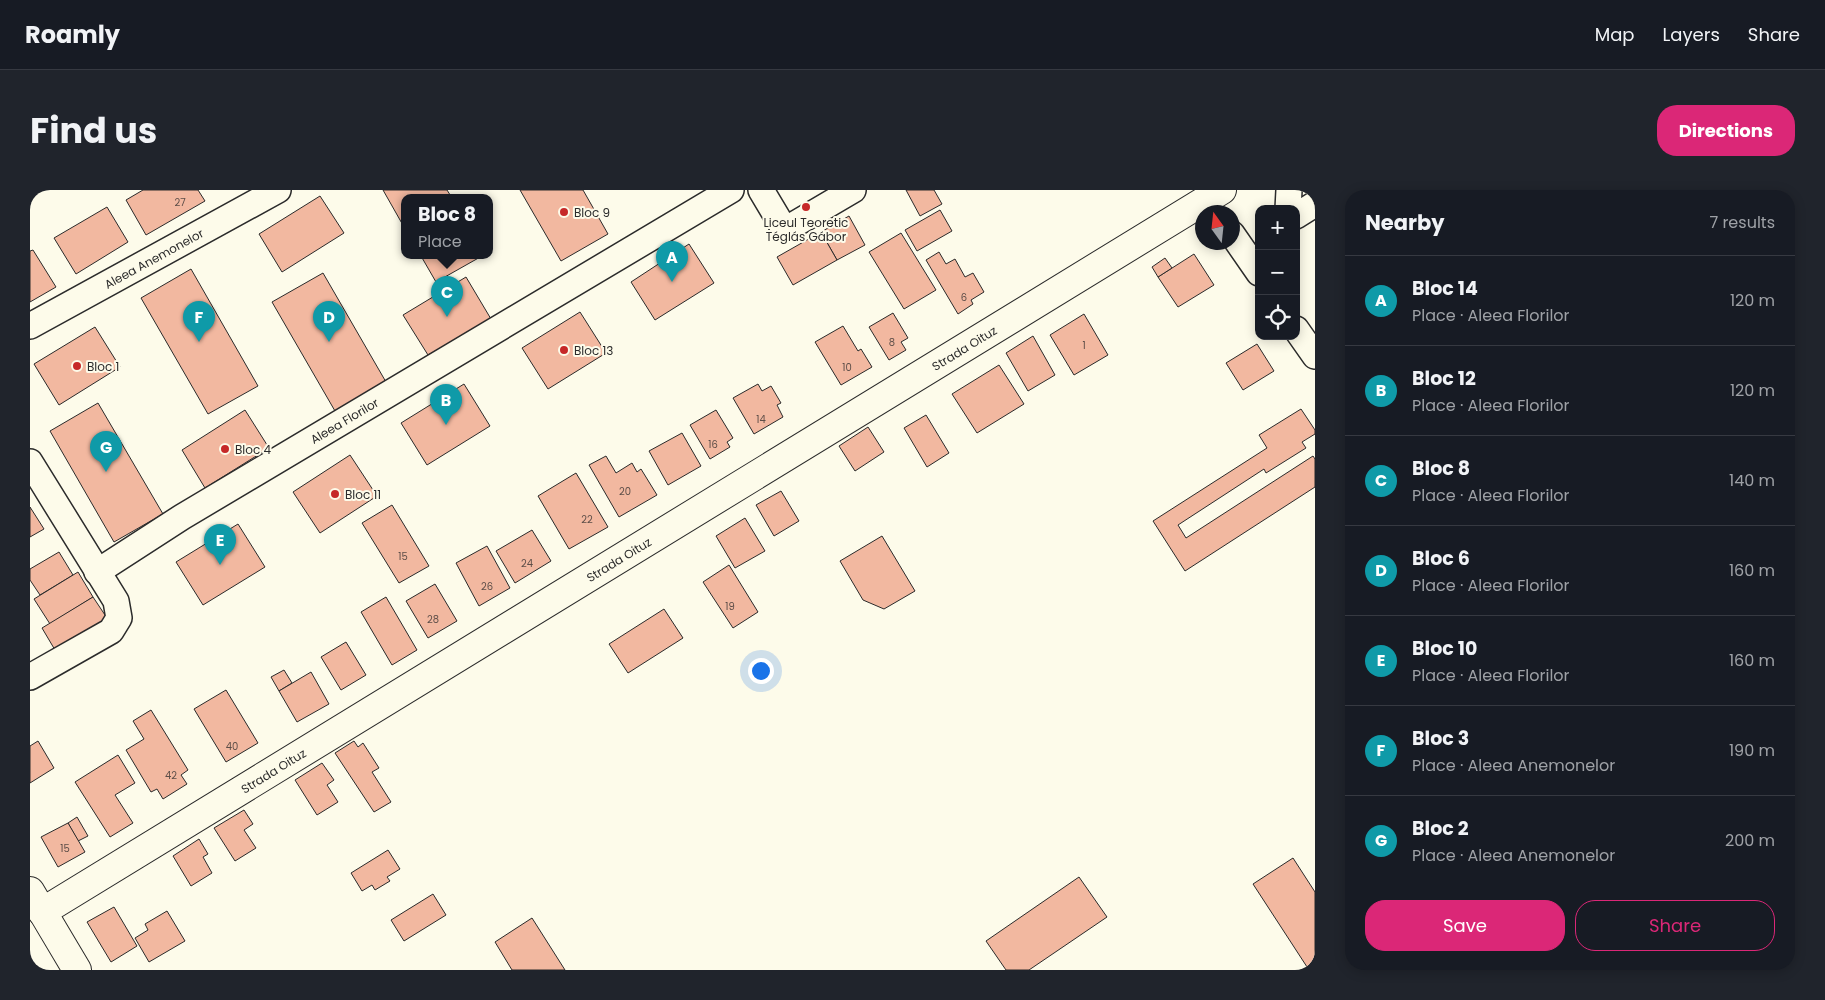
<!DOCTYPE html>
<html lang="en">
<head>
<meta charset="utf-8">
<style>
	:root { --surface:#171b24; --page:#20242c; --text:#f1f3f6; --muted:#9ea1a6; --line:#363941; --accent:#db2777 }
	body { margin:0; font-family:Poppins,sans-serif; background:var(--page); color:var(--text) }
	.controls { position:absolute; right:15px; top:15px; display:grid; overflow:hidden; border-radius:10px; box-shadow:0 2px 12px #0003 }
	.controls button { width:45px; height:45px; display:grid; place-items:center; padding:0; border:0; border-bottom:1px solid var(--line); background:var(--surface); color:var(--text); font:25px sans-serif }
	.compass { position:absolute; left:1165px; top:15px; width:45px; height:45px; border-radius:50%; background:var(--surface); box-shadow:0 2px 12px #0003; rotate:345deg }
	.you { position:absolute; left:730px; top:480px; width:18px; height:18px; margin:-12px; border:4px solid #fff; border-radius:50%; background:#1a73e8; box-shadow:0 0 0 8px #1a73e833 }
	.badge { display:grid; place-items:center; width:32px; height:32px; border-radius:50%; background:var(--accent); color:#fff; font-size:16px; font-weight:700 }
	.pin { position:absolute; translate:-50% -41px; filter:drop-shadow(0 1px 2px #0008) }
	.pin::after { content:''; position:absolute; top:26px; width:18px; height:15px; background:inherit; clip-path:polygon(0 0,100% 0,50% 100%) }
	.popup { position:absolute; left:371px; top:4px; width:92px; height:65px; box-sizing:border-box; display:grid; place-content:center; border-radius:10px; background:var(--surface); filter:drop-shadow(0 1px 4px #0005); font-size:16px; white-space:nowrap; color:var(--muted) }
	.popup b { font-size:19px; color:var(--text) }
	.popup::after { content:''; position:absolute; left:50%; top:100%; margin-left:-10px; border:10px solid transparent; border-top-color:var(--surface) }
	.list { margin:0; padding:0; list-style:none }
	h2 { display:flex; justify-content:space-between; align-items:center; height:65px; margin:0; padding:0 20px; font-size:21px }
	h2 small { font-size:16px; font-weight:400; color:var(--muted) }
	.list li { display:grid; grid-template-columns:32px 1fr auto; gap:15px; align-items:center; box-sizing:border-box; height:90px; padding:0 20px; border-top:1px solid var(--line) }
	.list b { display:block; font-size:19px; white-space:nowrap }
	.list p { margin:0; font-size:16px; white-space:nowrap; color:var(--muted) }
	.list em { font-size:16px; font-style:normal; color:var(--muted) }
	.actions { display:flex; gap:10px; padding:15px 20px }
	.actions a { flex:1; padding:11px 0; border:1px solid var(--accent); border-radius:20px; text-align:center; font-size:18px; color:var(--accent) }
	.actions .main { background:var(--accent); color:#fff }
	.icon { flex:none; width:28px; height:28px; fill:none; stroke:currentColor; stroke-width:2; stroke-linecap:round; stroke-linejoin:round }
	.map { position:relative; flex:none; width:1285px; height:780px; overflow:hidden; border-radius:20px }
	header { display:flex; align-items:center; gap:30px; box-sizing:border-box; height:70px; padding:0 25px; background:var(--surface); border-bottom:1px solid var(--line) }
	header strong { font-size:24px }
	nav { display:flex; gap:28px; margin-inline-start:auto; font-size:18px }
	.intro { display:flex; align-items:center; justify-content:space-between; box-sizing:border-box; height:120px; padding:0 30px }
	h1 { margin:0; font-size:35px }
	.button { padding:12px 22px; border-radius:20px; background:var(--accent); color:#fff; font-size:18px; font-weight:700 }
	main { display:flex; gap:30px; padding:0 30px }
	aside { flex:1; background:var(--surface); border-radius:20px; box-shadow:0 2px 12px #0003 }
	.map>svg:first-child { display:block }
	.building { fill:#f2b8a0; stroke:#2b2b2b }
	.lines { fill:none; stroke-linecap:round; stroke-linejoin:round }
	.minor-casing { stroke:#2b2b2b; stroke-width:28 }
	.major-casing { stroke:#2b2b2b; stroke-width:30 }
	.minor { stroke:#fdfbea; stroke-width:25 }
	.major { stroke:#fdfbea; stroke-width:28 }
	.poi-dot { fill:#c62828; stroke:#fdfbea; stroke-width:2 }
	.labels { text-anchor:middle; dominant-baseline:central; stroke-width:4; stroke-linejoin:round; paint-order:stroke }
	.number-label { font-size:10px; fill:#5d4e48 }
	.poi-label { font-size:12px; fill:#2b2b2b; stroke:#fdfbea; text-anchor:start }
	.street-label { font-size:12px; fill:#2b2b2b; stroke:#fdfbea }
</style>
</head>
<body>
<header>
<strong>Roamly</strong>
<nav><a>Map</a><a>Layers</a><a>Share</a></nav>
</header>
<div class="intro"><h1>Find us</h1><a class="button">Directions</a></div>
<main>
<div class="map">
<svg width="1285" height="780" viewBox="0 0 1285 780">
	<rect width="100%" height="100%" fill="#fdfbea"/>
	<g class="building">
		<polygon points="113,0 168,0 175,11 116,45 96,10"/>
		<polygon points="353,0 417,0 422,8 374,8 374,37"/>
		<polygon points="490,0 553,0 578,44 531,71"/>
		<polygon points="876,0 904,0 912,14 890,26"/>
		<polygon points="290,6 314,43 252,82 229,44"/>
		<polygon points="77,17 98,52 46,84 24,48"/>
		<polygon points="910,20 922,41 887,61 875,40"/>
		<polygon points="819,26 835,55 807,70 791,42"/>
		<polygon points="791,42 807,70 763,95 747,67"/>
		<polygon points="871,43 906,100 874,119 839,62"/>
		<polygon points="659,54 684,93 625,130 601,92"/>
		<polygon points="3,60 26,97 0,112 0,61"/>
		<polygon points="909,62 916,74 925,69 935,87 943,83 954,102 941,110 943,114 928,124 896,70"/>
		<polygon points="1164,64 1184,95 1148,117 1128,87"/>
		<polygon points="391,66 452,66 406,92"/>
		<polygon points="1135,68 1142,78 1128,87 1122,77"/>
		<polygon points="161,79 228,196 178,224 111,108"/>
		<polygon points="293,83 356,192 305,221 242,112"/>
		<polygon points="436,87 461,129 398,165 373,125"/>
		<polygon points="550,122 576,163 518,199 492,158"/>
		<polygon points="863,123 878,148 871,152 876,160 859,170 839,137"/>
		<polygon points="1054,124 1078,165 1044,185 1020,145"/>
		<polygon points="813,136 828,161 831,159 842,177 811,195 785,152"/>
		<polygon points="65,137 90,177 29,215 4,174"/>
		<polygon points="1003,146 1025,185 998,201 976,163"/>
		<polygon points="1227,154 1244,181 1213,200 1196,173"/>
		<polygon points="969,175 994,214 947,243 922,204"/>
		<polygon points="434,194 460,236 397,275 371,233"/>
		<polygon points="728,194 732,201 741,196 751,213 747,215 753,227 724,244 703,208"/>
		<polygon points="68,213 133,324 84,352 20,241"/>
		<polygon points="1271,219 1285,240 1285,244 1272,252 1276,258 1236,283 1234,279 1148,335 1156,348 1283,266 1285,269 1285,297 1155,381 1123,331 1237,258 1229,245"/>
		<polygon points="215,220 239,258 175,298 152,260"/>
		<polygon points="686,220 703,248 697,252 700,257 680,269 660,235"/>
		<polygon points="896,225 919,263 897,277 874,238"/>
		<polygon points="838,237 854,262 825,281 809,256"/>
		<polygon points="652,243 671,276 638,295 619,261"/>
		<polygon points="320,265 347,306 290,343 263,302"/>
		<polygon points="576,266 586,283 602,273 607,282 611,279 627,305 589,327 559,275"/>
		<polygon points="546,283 578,337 539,359 508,306"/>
		<polygon points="751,301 769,331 744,346 726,315"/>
		<polygon points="362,315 399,376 369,393 332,333"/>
		<polygon points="0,317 14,339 0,347"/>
		<polygon points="715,328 735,361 705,378 686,346"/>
		<polygon points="208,334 235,377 173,415 146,372"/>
		<polygon points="502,340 521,371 485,393 466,361"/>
		<polygon points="852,346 885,401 854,419 833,410 810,371"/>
		<polygon points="457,356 480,398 449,416 426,373"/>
		<polygon points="29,362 43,385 10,405 0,390 0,379"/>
		<polygon points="699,375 728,422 703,438 673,392"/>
		<polygon points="48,382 63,407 20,434 4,409"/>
		<polygon points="405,394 427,431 398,448 376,411"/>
		<polygon points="63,407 77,428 25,460 12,438"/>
		<polygon points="356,407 387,460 362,475 331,422"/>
		<polygon points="634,419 653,448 598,483 579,454"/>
		<polygon points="316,452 336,485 311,500 291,467"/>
		<polygon points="254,480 262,493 249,501 241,487"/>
		<polygon points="281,482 299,514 267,532 249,501"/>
		<polygon points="196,500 228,553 196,572 164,519"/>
		<polygon points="121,520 158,580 151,585 157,594 133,609 127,599 121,602 96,560 114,549 103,531"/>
		<polygon points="8,551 24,578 0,593 0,556"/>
		<polygon points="324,551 328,557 333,553 349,578 342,582 361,612 344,622 305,563"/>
		<polygon points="88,565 105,593 85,605 103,633 80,647 45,592"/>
		<polygon points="292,573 304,590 297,595 308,612 287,625 265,590"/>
		<polygon points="214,620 223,634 214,640 226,658 205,671 184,638"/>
		<polygon points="47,627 58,646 48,651 38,633"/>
		<polygon points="38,633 55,662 28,677 11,647"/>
		<polygon points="169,649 178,664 173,667 182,683 161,696 143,666"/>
		<polygon points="358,660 370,679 357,687 360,691 345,700 342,695 332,701 321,683"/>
		<polygon points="1263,668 1285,702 1285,780 1279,780 1223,694"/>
		<polygon points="1049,687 1077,727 999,780 976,780 956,751"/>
		<polygon points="403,704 416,725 374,751 361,730"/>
		<polygon points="84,717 107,756 81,772 57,732"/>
		<polygon points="137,721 155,751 119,772 105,748 118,740 115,734"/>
		<polygon points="502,728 535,780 482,780 465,752"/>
	</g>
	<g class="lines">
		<g class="minor-casing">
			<g id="minor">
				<polyline points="731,0 753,37 760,37 823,0"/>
				<polyline points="1258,19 1259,0"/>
				<polyline points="1266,26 1285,14"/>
				<polyline points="1202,44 1229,83"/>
				<path id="s1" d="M0,136l248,-136"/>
				<polyline points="1266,139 1285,166"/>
				<polyline points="0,272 86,411 89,428 81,441 0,487"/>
				<path id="s2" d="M67,382l85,-55 549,-327"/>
			</g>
		</g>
		<g class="major-casing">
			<g id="major">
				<polyline points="0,701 47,780"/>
				<path id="s3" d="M12,722l1180,-722"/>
			</g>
		</g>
		<use href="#minor" class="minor"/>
		<use href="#major" class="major"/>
	</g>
	<g class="poi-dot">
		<circle cx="776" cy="17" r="5"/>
		<circle cx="534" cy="22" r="5"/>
		<circle cx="534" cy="160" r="5"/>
		<circle cx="47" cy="176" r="5"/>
		<circle cx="195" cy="259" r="5"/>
		<circle cx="305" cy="304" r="5"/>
	</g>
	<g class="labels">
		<g class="number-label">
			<text x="150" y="12">27</text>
			<text x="934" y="107">6</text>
			<text x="862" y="152">8</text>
			<text x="1054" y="155">1</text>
			<text x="817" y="177">10</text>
			<text x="731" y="229">14</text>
			<text x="683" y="254">16</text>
			<text x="595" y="301">20</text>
			<text x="557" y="329">22</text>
			<text x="373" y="366">15</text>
			<text x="497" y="373">24</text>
			<text x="457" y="396">26</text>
			<text x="700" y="416">19</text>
			<text x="403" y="429">28</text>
			<text x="202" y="556">40</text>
			<text x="141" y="585">42</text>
			<text x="35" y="658">15</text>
		</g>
		<g class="poi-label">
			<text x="544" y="22">Bloc 9</text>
			<text x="776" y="32" text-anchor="middle">Liceul Teoretic<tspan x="776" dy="14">Téglás Gábor</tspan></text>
			<text x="544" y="160">Bloc 13</text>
			<text x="57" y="176">Bloc 1</text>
			<text x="205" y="259">Bloc 4</text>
			<text x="315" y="304">Bloc 11</text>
		</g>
		<g class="street-label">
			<text stroke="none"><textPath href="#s1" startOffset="141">Aleea Anemonelor</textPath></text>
			<text stroke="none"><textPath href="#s3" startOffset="1081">Strada Oituz</textPath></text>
			<text stroke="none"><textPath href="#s2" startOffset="290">Aleea Florilor</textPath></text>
			<text stroke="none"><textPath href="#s3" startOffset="676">Strada Oituz</textPath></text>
			<text stroke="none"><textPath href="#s3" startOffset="271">Strada Oituz</textPath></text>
		</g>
	</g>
</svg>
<div class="controls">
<button>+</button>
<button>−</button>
<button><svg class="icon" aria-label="locate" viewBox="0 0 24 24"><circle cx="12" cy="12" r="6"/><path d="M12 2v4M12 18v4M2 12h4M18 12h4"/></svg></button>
</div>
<svg class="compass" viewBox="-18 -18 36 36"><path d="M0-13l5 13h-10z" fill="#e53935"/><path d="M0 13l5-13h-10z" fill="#9ea1a6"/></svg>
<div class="you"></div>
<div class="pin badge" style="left:642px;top:92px;background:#0f9aa8">A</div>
<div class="pin badge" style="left:416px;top:235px;background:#0f9aa8">B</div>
<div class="pin badge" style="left:417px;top:127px;background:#0f9aa8">C</div>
<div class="popup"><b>Bloc 8</b>Place</div>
<div class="pin badge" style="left:299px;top:152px;background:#0f9aa8">D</div>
<div class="pin badge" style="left:190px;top:375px;background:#0f9aa8">E</div>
<div class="pin badge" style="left:169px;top:152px;background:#0f9aa8">F</div>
<div class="pin badge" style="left:76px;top:282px;background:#0f9aa8">G</div>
</div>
<aside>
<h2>Nearby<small>7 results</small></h2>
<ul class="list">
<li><span class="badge" style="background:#0f9aa8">A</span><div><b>Bloc 14</b><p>Place · Aleea Florilor</p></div><em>120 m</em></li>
<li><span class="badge" style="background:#0f9aa8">B</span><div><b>Bloc 12</b><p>Place · Aleea Florilor</p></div><em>120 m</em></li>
<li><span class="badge" style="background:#0f9aa8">C</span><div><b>Bloc 8</b><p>Place · Aleea Florilor</p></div><em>140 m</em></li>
<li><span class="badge" style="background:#0f9aa8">D</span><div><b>Bloc 6</b><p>Place · Aleea Florilor</p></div><em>160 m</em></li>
<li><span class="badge" style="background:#0f9aa8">E</span><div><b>Bloc 10</b><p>Place · Aleea Florilor</p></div><em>160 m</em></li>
<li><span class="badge" style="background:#0f9aa8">F</span><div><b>Bloc 3</b><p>Place · Aleea Anemonelor</p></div><em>190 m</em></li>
<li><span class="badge" style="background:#0f9aa8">G</span><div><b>Bloc 2</b><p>Place · Aleea Anemonelor</p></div><em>200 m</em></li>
</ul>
<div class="actions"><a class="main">Save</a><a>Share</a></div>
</aside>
</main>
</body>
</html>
